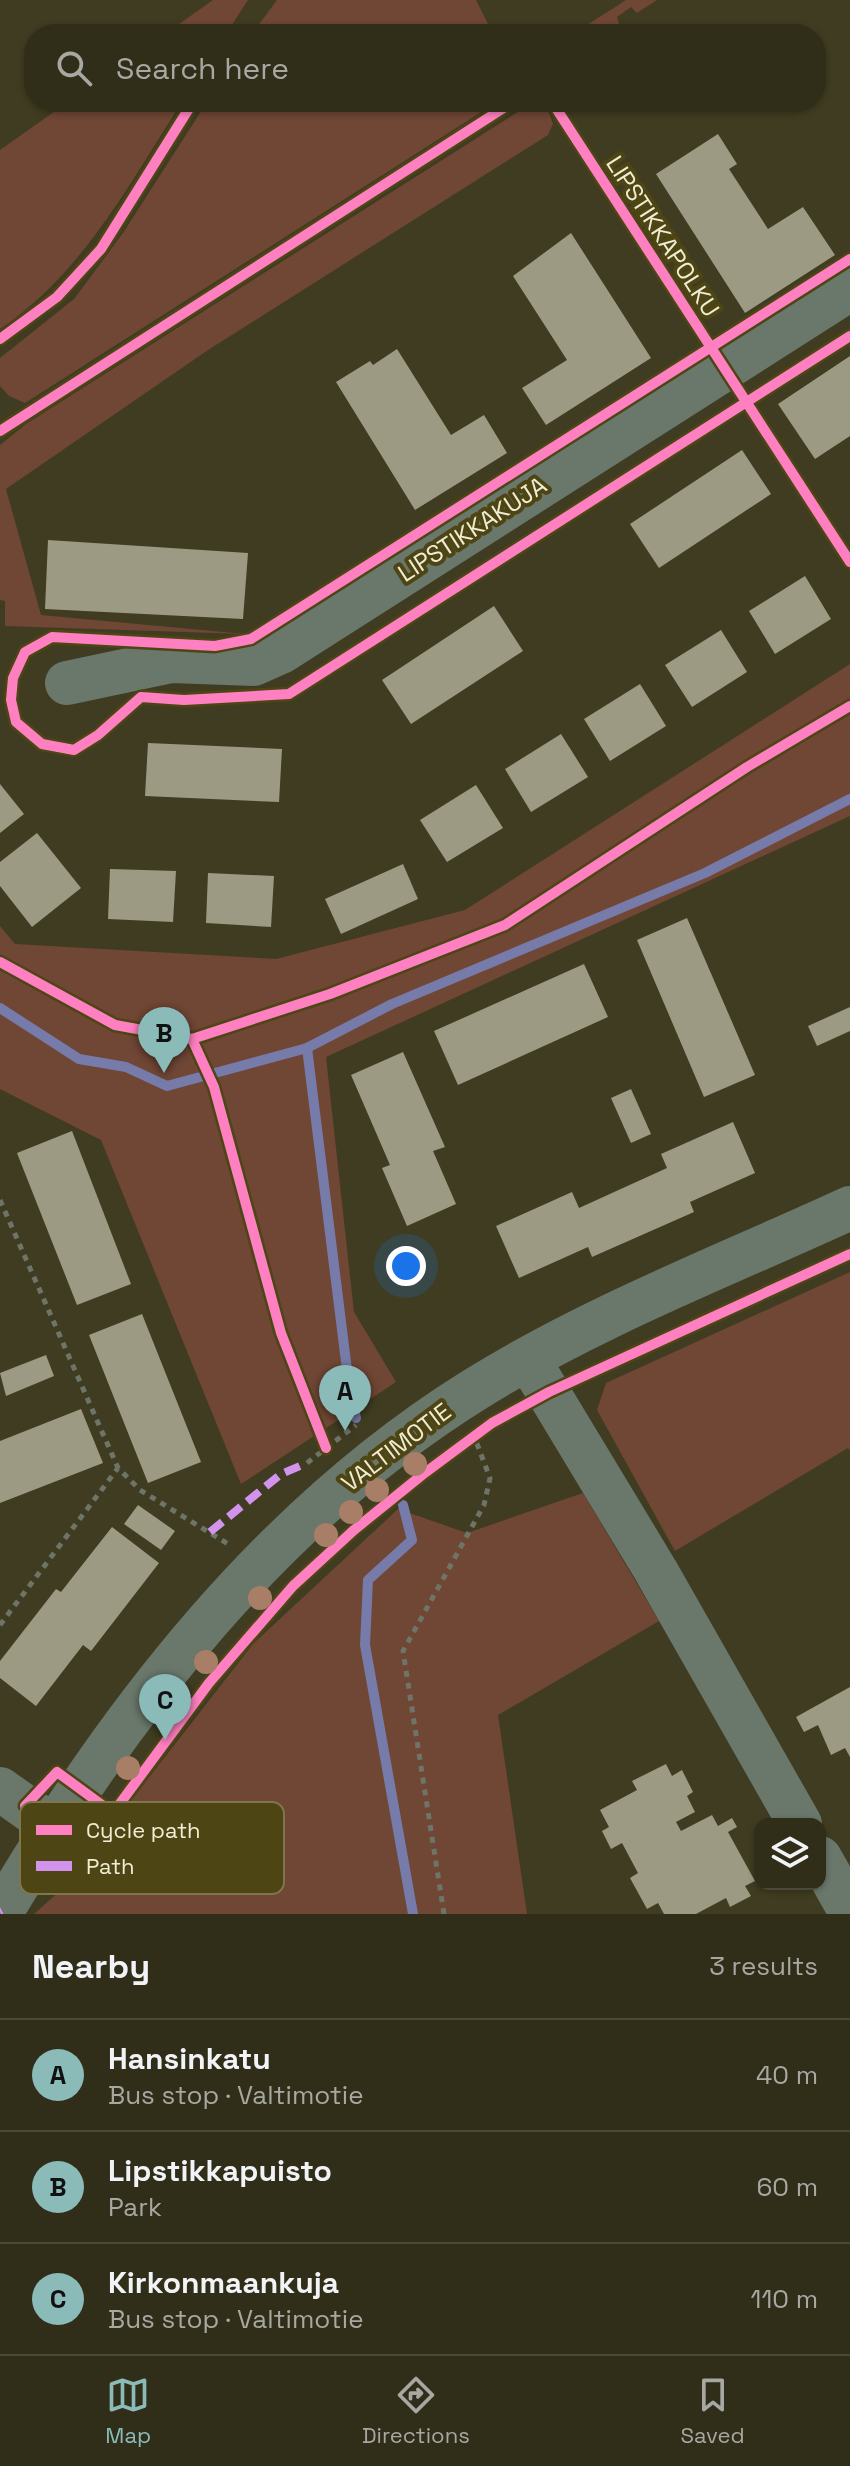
<!DOCTYPE html>
<html lang="en">
<head>
<meta charset="utf-8">
<style>
	:root { --surface:#302d19; --page:#383522; --text:#f1f3f6; --muted:#a8a8a2; --line:#4b4938; --accent:#8bbbb9 }
	body { margin:0; font-family:"Space Grotesk",sans-serif; background:var(--page); color:var(--text) }
	.controls { position:absolute; right:24px; bottom:24px; display:grid; overflow:hidden; border-radius:16px; box-shadow:0 2px 6px #0004 }
	.controls button { width:72px; height:72px; display:grid; place-items:center; padding:0; border:0; border-bottom:2px solid var(--line); background:var(--surface); color:var(--text); font:40px sans-serif }
	.you { position:absolute; left:406px; top:1266px; width:28px; height:28px; margin:-20px; border:6px solid #fff; border-radius:50%; background:#1a73e8; box-shadow:0 0 0 12px #1a73e833 }
	.badge { display:grid; place-items:center; width:52px; height:52px; border-radius:50%; background:var(--accent); color:#111; font-size:26px; font-weight:700 }
	.pin { position:absolute; translate:-50% -66px; filter:drop-shadow(0 2px 4px #0008) }
	.pin::after { content:''; position:absolute; top:42px; width:28px; height:24px; background:inherit; clip-path:polygon(0 0,100% 0,50% 100%) }
	.list { margin:0; padding:0; list-style:none }
	h2 { display:flex; justify-content:space-between; align-items:center; height:104px; margin:0; padding:0 32px; font-size:34px }
	h2 small { font-size:26px; font-weight:400; color:var(--muted) }
	.list li { display:grid; grid-template-columns:52px 1fr auto; gap:24px; align-items:center; box-sizing:border-box; height:112px; padding:0 32px; border-top:2px solid var(--line) }
	.list b { display:block; font-size:30px; white-space:nowrap }
	.list p { margin:0; font-size:26px; white-space:nowrap; color:var(--muted) }
	.list em { font-size:26px; font-style:normal; color:var(--muted) }
	.icon { flex:none; width:44px; height:44px; fill:none; stroke:currentColor; stroke-width:2; stroke-linecap:round; stroke-linejoin:round }
	.map { position:relative; flex:none; width:850px; height:1914px; overflow:hidden }
	.search { position:absolute; background:var(--surface); box-shadow:0 2px 6px #0004; left:24px; right:24px; top:24px; height:88px; display:flex; align-items:center; gap:20px; box-sizing:border-box; padding:0 28px; border-radius:32px; color:var(--muted); font-size:30px }
	.sheet { height:440px; background:var(--surface) }
	nav { display:flex; justify-content:space-around; align-items:center; box-sizing:border-box; height:112px; border-top:2px solid var(--line); background:var(--surface); font-size:22px; color:var(--muted) }
	nav a { display:grid; justify-items:center; gap:4px }
	nav .on { color:var(--accent) }
	.map>svg:first-child { display:block }
	.green { fill:#704635 }
	.lines { fill:none; stroke-linecap:round; stroke-linejoin:round }
	.stream { stroke:#767baa; stroke-width:10 }
	.building { fill:#9d9a83 }
	.path { stroke:#6e7568; stroke-width:5; stroke-dasharray:6 6; stroke-linecap:butt }
	.minor { stroke:#6a776b; stroke-width:44 }
	.quiet { stroke:#d193ec; stroke-width:8; stroke-dasharray:16 8; stroke-linecap:butt }
	.cycleway-casing { stroke:#4d4514; stroke-width:15 }
	.cycleway { stroke:#ff80c0; stroke-width:10 }
	.tree { fill:#a87f66 }
	.labels { text-anchor:middle; dominant-baseline:central; stroke-width:8; stroke-linejoin:round; paint-order:stroke }
	.street-label { font-size:24px; fill:#f1edd4; stroke:#4d4514 }
	.key { fill:#4d4514; stroke:#7e774e; stroke-width:2 }
	.key-label { font-size:22px; fill:#f1edd4 }
</style>
</head>
<body>
<div class="map">
<svg width="850" height="1914" viewBox="0 0 850 1914">
	<rect width="100%" height="100%" fill="#403c21"/>
	<g class="green">
		<polygon points="213,0 248,0 226,34 165,34"/>
		<polygon points="277,0 476,0 493,34 252,34"/>
		<polygon points="626,0 657,0 637,13 631,7 617,17 619,24 603,34 573,34"/>
		<path d="M68,102h114c-53,82 -99,171 -182,227v-179z"/>
		<polygon points="207,102 497,102 25,403 9,396 0,386 0,358 74,299 123,233"/>
		<polygon points="532,103 548,110 553,124 548,135 208,350 6,489 41,615 245,634 5,626 5,601 0,600 0,445 26,424"/>
		<polygon points="850,664 850,816 326,1057 354,1312 396,1382 241,1484 101,1140 0,1089 0,926 15,944 276,959 465,910"/>
		<polygon points="850,1272 850,1451 848,1448 675,1551 597,1410 606,1383"/>
		<polygon points="583,1493 659,1621 498,1715 527,1914 34,1914 62,1889 253,1644 398,1509 467,1533"/>
	</g>
	<g class="lines">
		<g class="stream">
			<polyline points="0,1008 79,1059 126,1067 167,1086 307,1048"/>
			<polyline points="356,1418 349,1386 307,1048 392,1004 705,873 850,799"/>
			<polyline points="403,1505 412,1540 368,1580 365,1645 413,1914"/>
		</g>
	</g>
	<g class="building">
		<polygon points="718,134 737,164 729,169 768,229 803,207 835,255 745,313 656,174"/>
		<polygon points="571,233 651,358 546,425 522,388 567,360 513,276"/>
		<polygon points="397,349 451,435 484,415 507,453 415,510 336,382 370,361 373,365"/>
		<polygon points="850,356 850,436 815,459 778,404"/>
		<polygon points="742,450 771,494 659,568 630,524"/>
		<polygon points="48,540 248,553 243,619 45,609"/>
		<polygon points="805,576 831,619 775,654 749,611"/>
		<polygon points="494,606 523,651 411,724 382,680"/>
		<polygon points="721,630 747,672 692,707 665,665"/>
		<polygon points="640,684 666,726 610,761 584,719"/>
		<polygon points="561,734 588,777 531,812 505,769"/>
		<polygon points="148,743 282,749 279,802 145,796"/>
		<polygon points="0,784 24,814 0,833"/>
		<polygon points="476,785 503,828 447,862 420,820"/>
		<polygon points="37,833 81,888 32,927 0,886 0,862"/>
		<polygon points="403,864 418,899 341,934 325,899"/>
		<polygon points="110,869 176,871 173,922 108,919"/>
		<polygon points="208,873 274,876 271,927 206,923"/>
		<polygon points="687,918 755,1075 704,1097 637,940"/>
		<polygon points="584,964 608,1017 458,1085 434,1031"/>
		<polygon points="850,1007 850,1031 817,1046 808,1026"/>
		<polygon points="403,1052 445,1147 433,1151 456,1204 407,1226 382,1168 390,1165 351,1075"/>
		<polygon points="631,1089 651,1134 631,1143 611,1098"/>
		<polygon points="733,1122 755,1173 690,1202 694,1212 592,1257 588,1247 519,1278 496,1226 572,1192 579,1208 667,1168 661,1154"/>
		<polygon points="72,1131 131,1284 77,1305 17,1153"/>
		<polygon points="142,1314 201,1462 148,1483 89,1335"/>
		<polygon points="46,1355 54,1376 6,1396 0,1373"/>
		<polygon points="81,1409 103,1463 0,1503 0,1441"/>
		<polygon points="138,1505 175,1531 161,1550 124,1524"/>
		<polygon points="112,1527 159,1563 91,1651 83,1645 36,1706 0,1678 0,1661 56,1589 61,1592"/>
		<polygon points="850,1687 850,1757 845,1748 831,1755 818,1725 804,1732 796,1717"/>
		<polygon points="666,1764 672,1776 682,1770 693,1792 687,1796 695,1812 676,1822 681,1831 712,1815 718,1826 732,1818 737,1827 728,1832 755,1881 745,1886 751,1896 730,1907 726,1898 696,1914 664,1914 658,1903 647,1909 630,1878 638,1873 622,1843 611,1849 602,1831 609,1827 600,1810 637,1790 632,1781"/>
	</g>
	<g class="lines">
		<g class="path">
			<polyline points="0,1200 118,1468 140,1490 228,1544"/>
			<polyline points="307,1463 356,1425"/>
			<polyline points="0,1625 118,1468"/>
			<polyline points="444,1914 403,1651 484,1505 490,1478 474,1436"/>
		</g>
		<g class="minor">
			<polyline points="67,683 171,661 254,664 281,652 850,289"/>
			<polyline points="528,1359 656,1571 800,1824"/>
			<polyline points="0,1789 54,1827"/>
			<polyline points="820,1858 850,1911"/>
			<path d="M2,1911c120,-202 270,-395 472,-521 117,-73 250,-124 376,-182"/>
		</g>
		<g class="quiet">
			<polyline points="210,1532 281,1474 307,1463"/>
			<polyline points="0,1912 2,1911"/>
		</g>
		<g class="cycleway-casing">
			<g id="cycleway">
				<polyline points="552,102 850,562"/>
				<polyline points="850,259 251,639 215,646 52,637 25,652 13,678 11,700 16,722 42,744 74,750 98,735 141,697 184,700 289,694 850,336"/>
				<polyline points="0,339 57,297 101,249 193,102"/>
				<polyline points="0,431 513,102"/>
				<polyline points="0,962 115,1025 192,1039 330,994 505,925 747,767 850,706"/>
				<polyline points="192,1039 214,1087 281,1333 326,1448"/>
				<polyline points="25,1806 57,1772 113,1813 209,1683 293,1586 354,1530 422,1475 492,1423 549,1392 850,1254"/>
			</g>
		</g>
		<use href="#cycleway" class="cycleway"/>
	</g>
	<g class="tree">
		<circle cx="415" cy="1464" r="12"/>
		<circle cx="377" cy="1490" r="12"/>
		<circle cx="351" cy="1512" r="12"/>
		<circle cx="326" cy="1535" r="12"/>
		<circle cx="260" cy="1598" r="12"/>
		<circle cx="206" cy="1662" r="12"/>
		<circle cx="175" cy="1698" r="12"/>
		<circle cx="128" cy="1768" r="12"/>
	</g>
	<g class="labels">
		<g class="street-label">
			<text transform="translate(663 236) rotate(57)">LIPSTIKKAPOLKU</text>
			<text transform="translate(472 529) rotate(-33)">LIPSTIKKAKUJA</text>
			<text transform="translate(396 1447) rotate(-37)">VALTIMOTIE</text>
		</g>
	</g>
	<rect x="20" y="1802" width="264" height="92" rx="12" class="key"/>
	<rect x="36" y="1825" width="36" height="10" fill="#ff80c0"/>
	<rect x="36" y="1861" width="36" height="10" fill="#d193ec"/>
	<g class="key-label">
		<text x="86" y="1838">Cycle path</text>
		<text x="86" y="1874">Path</text>
	</g>
</svg>
<div class="controls">
<button><svg class="icon" aria-label="layers" viewBox="0 0 24 24"><path d="M12 4l9 5-9 5-9-5zM3 14l9 5 9-5"/></svg></button>
</div>
<div class="you"></div>
<div class="pin badge" style="left:345px;top:1431px">A</div>
<div class="pin badge" style="left:164px;top:1073px">B</div>
<div class="pin badge" style="left:165px;top:1740px">C</div>
<div class="search"><svg class="icon" aria-label="search" viewBox="0 0 24 24"><circle cx="10" cy="10" r="6"/><path d="M15 15l6 6"/></svg>Search here</div>
</div>
<section class="sheet">
<h2>Nearby<small>3 results</small></h2>
<ul class="list">
<li><span class="badge">A</span><div><b>Hansinkatu</b><p>Bus stop · Valtimotie</p></div><em>40 m</em></li>
<li><span class="badge">B</span><div><b>Lipstikkapuisto</b><p>Park</p></div><em>60 m</em></li>
<li><span class="badge">C</span><div><b>Kirkonmaankuja</b><p>Bus stop · Valtimotie</p></div><em>110 m</em></li>
</ul>
</section>
<nav>
<a class="on"><svg class="icon" aria-label="map" viewBox="0 0 24 24"><path d="M3 6l6-2 6 2 6-2v14l-6 2-6-2-6 2zM9 4v14M15 6v14"/></svg>Map</a>
<a><svg class="icon" aria-label="directions" viewBox="0 0 24 24"><path d="M12 3l9 9-9 9-9-9zM9 14v-3h6M13 9l2 2-2 2"/></svg>Directions</a>
<a><svg class="icon" aria-label="saved" viewBox="0 0 24 24"><path d="M7 4h10v16l-5-4-5 4z"/></svg>Saved</a>
</nav>
</body>
</html>
